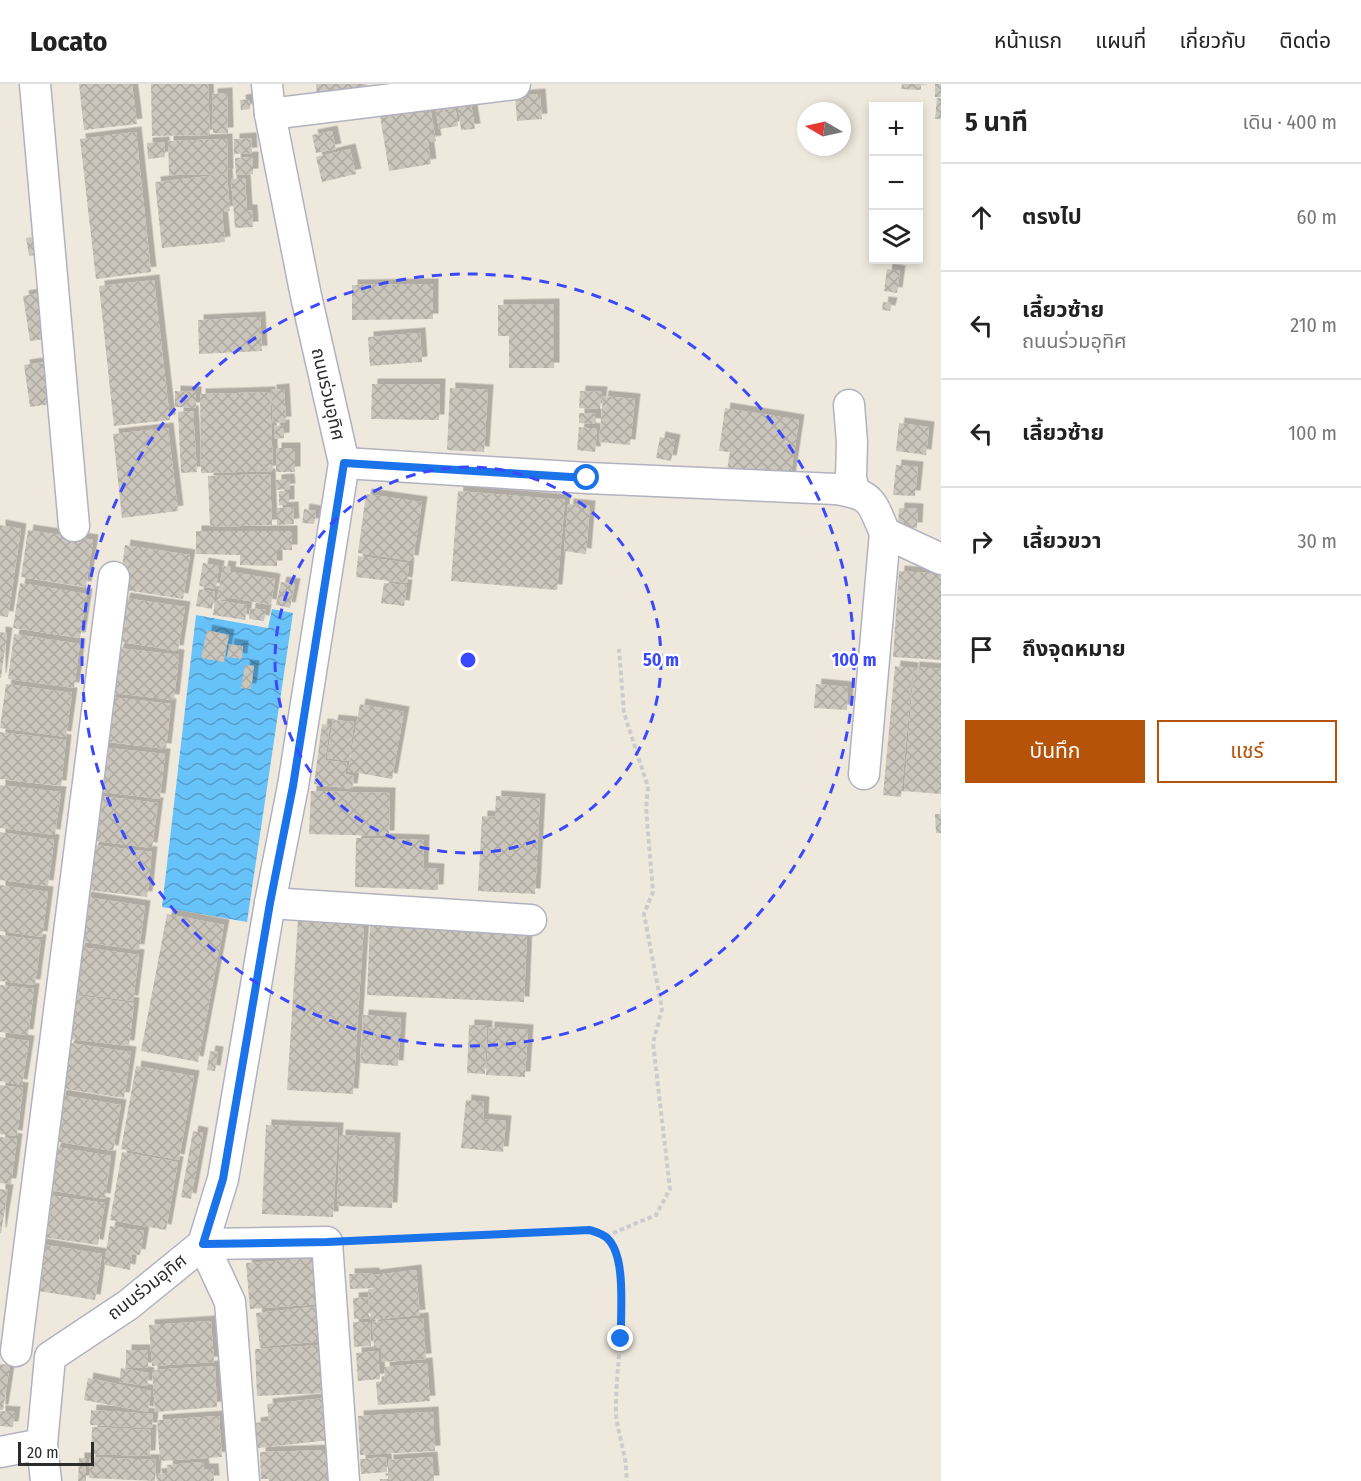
<!DOCTYPE html>
<html lang="th">
<head>
<meta charset="utf-8">
<style>
	:root { --surface:#fff; --page:#f6f6f6; --text:#222; --muted:#767676; --line:#e0e0e0; --accent:#b45309 }
	body { margin:0; font-family:"Fira Sans Condensed","Noto Sans Thai",sans-serif; background:var(--page); color:var(--text) }
	.controls { position:absolute; right:18px; top:18px; display:grid; overflow:hidden; border-radius:0px; box-shadow:0 3px 9px #0003 }
	.controls button { width:54px; height:54px; display:grid; place-items:center; padding:0; border:0; border-bottom:2px solid var(--line); background:var(--surface); color:var(--text); font:30px sans-serif }
	.compass { position:absolute; left:797px; top:18px; width:54px; height:54px; border-radius:50%; background:var(--surface); box-shadow:0 3px 9px #0003; rotate:279deg }
	.scale { position:absolute; left:18px; bottom:15px; width:76px; box-sizing:border-box; padding-left:6px; border:3px solid #2c2c2c; border-top:0; font-size:16px; line-height:21px; white-space:nowrap; color:#2c2c2c; -webkit-text-stroke:4px #fff; paint-order:stroke }
	.stop { position:absolute; width:18px; height:18px; margin:-14px; border:4px solid #1a73e8; border-radius:50%; background:#fff }
	.stop.end { background:#1a73e8; border-color:#fff; box-shadow:0 2px 6px #0008 }
	.list { margin:0; padding:0; list-style:none }
	h2 { display:flex; justify-content:space-between; align-items:center; height:78px; margin:0; padding:0 24px; font-size:26px }
	h2 small { font-size:20px; font-weight:400; color:var(--muted) }
	.list li { display:grid; grid-template-columns:39px 1fr auto; gap:18px; align-items:center; box-sizing:border-box; height:108px; padding:0 24px; border-top:2px solid var(--line) }
	.list b { display:block; font-size:22px; white-space:nowrap }
	.list p { margin:0; font-size:20px; white-space:nowrap; color:var(--muted) }
	.list em { font-size:20px; font-style:normal; color:var(--muted) }
	.actions { display:flex; gap:12px; padding:18px 24px }
	.actions a { flex:1; padding:14px 0; border:2px solid var(--accent); border-radius:0px; text-align:center; font-size:21px; color:var(--accent) }
	.actions .main { background:var(--accent); color:#fff }
	.icon { flex:none; width:33px; height:33px; fill:none; stroke:currentColor; stroke-width:2; stroke-linecap:round; stroke-linejoin:round }
	.map { position:relative; flex:none; width:941px; height:1397px; overflow:hidden }
	header { display:flex; align-items:center; gap:36px; box-sizing:border-box; height:84px; padding:0 30px; background:var(--surface); border-bottom:2px solid var(--line) }
	header strong { font-size:28px }
	nav { display:flex; gap:33px; margin-inline-start:auto; font-size:21px }
	main { display:flex }
	aside { flex:1; background:var(--surface) }
	.map>svg:first-child { display:block }
	.water { fill:url(#water-waves) }
	.building { fill:url(#building-cross-hatch); filter:url(#shadow) }
	.lines { fill:none; stroke-linecap:round; stroke-linejoin:round }
	.minor-casing { stroke:#b1b2c1; stroke-width:33 }
	.path { stroke:#ccc; stroke-width:4; stroke-dasharray:4.5 3; stroke-linecap:butt }
	.minor { stroke:#fff; stroke-width:30 }
	.route { stroke:#1a73e8; stroke-width:8 }
	.ring { fill:none; stroke:#3a48ff; stroke-width:3; stroke-dasharray:10 8 }
	.labels { text-anchor:middle; dominant-baseline:central; stroke-width:4.5; stroke-linejoin:round; paint-order:stroke }
	.street-label { font-size:18px; fill:#2c2c2c; stroke:#fff }
	.centre { fill:#3a48ff; stroke:#fff; stroke-width:3 }
	.ring-label { font-size:18px; text-anchor:middle; font-weight:bold; fill:#3a48ff; stroke:#fff; stroke-width:4.5; stroke-linejoin:round; paint-order:stroke }
</style>
</head>
<body>
<header>
<strong>Locato</strong>
<nav><a>หน้าแรก</a><a>แผนที่</a><a>เกี่ยวกับ</a><a>ติดต่อ</a></nav>
</header>
<main>
<div class="map">
<svg width="941" height="1397" viewBox="0 0 941 1397">
	<defs>
		<pattern id="water-waves" width="16" height="10" patternUnits="userSpaceOnUse" patternTransform="scale(1.5)"><rect width="16" height="10" fill="#67c2fa"/><path d="M0 5q4-4 8 0t8 0" fill="none" stroke="#559ecb"/></pattern>
		<pattern id="building-cross-hatch" width="8" height="8" patternUnits="userSpaceOnUse" patternTransform="scale(1.5)"><rect width="8" height="8" fill="#cac6bc"/><path d="M0 0l8 8M0 8l8-8" fill="none" stroke="#aeaaa2"/></pattern>
		<filter id="shadow"><feDropShadow dx="5.5" dy="-5.5" stdDeviation="0" flood-color="#0004"/></filter>
	</defs>
	<rect width="100%" height="100%" fill="#efe9dd"/>
	<polygon class="water" points="272,525 293,529 247,838 162,823 196,531 268,544"/>
	<g class="building">
		<polygon points="79,0 132,0 137,40 84,46"/>
		<polygon points="151,0 208,0 210,51 152,52"/>
		<polygon points="316,0 366,0 367,3 317,10"/>
		<polygon points="902,0 921,0 921,6 901,5"/>
		<rect x="935" y="0" width="6" height="13"/>
		<polygon points="227,9 228,49 213,49 212,10"/>
		<polygon points="540,10 542,35 517,37 515,12"/>
		<polygon points="454,14 458,42 439,45 434,17"/>
		<polygon points="937,14 941,14 941,35 935,35"/>
		<polygon points="250,15 250,25 241,26 240,16"/>
		<polygon points="429,17 436,57 428,58 431,80 389,87 379,26"/>
		<polygon points="471,19 475,45 461,46 458,22"/>
		<polygon points="332,47 336,65 316,69 312,51"/>
		<polygon points="136,48 151,188 96,195 80,55"/>
		<polygon points="251,54 252,69 234,70 234,55"/>
		<polygon points="227,55 228,90 169,91 168,57"/>
		<polygon points="164,58 165,73 148,75 147,59"/>
		<polygon points="350,65 356,90 322,98 316,73"/>
		<polygon points="253,73 253,90 236,91 235,74"/>
		<polygon points="227,90 230,127 222,128 225,158 162,164 155,98"/>
		<polygon points="245,94 247,126 252,126 253,143 235,144 231,95"/>
		<polygon points="37,152 41,170 29,172 26,154"/>
		<polygon points="887,185 900,187 897,209 884,207"/>
		<polygon points="154,196 170,336 114,342 99,202"/>
		<polygon points="433,200 433,235 352,236 352,201"/>
		<polygon points="40,209 46,255 30,257 23,212"/>
		<polygon points="883,218 892,219 890,227 882,226"/>
		<polygon points="554,220 554,284 509,284 509,252 498,252 498,221"/>
		<polygon points="260,233 262,267 199,270 198,236"/>
		<polygon points="420,249 422,278 370,282 368,253"/>
		<polygon points="45,278 51,320 30,323 24,281"/>
		<polygon points="372,300 440,300 439,336 371,335"/>
		<polygon points="450,304 488,306 484,368 447,366"/>
		<polygon points="284,305 286,338 273,339 271,306"/>
		<polygon points="175,307 196,308 196,324 175,323"/>
		<polygon points="580,307 602,308 600,325 579,324"/>
		<polygon points="270,308 273,387 201,389 200,310"/>
		<polygon points="603,312 635,315 630,361 599,358"/>
		<polygon points="725,324 799,336 790,396 727,386 730,368 719,367"/>
		<polygon points="193,327 197,388 181,389 178,328"/>
		<polygon points="579,329 596,330 596,340 579,339"/>
		<polygon points="899,339 929,343 926,371 896,367"/>
		<polygon points="284,341 284,354 275,355 274,342"/>
		<polygon points="579,343 597,345 595,368 577,366"/>
		<polygon points="168,344 178,427 122,434 113,350"/>
		<polygon points="660,353 675,356 671,377 656,374"/>
		<rect x="276" y="364" width="19" height="24"/>
		<polygon points="896,381 918,383 915,412 893,411"/>
		<polygon points="270,390 272,441 210,443 208,392"/>
		<polygon points="289,395 290,405 276,406 276,396"/>
		<rect x="279" y="407" width="10" height="14"/>
		<polygon points="458,407 565,416 557,506 451,497"/>
		<polygon points="366,410 422,418 413,477 358,469"/>
		<polygon points="568,420 590,422 586,470 564,467"/>
		<polygon points="293,423 294,440 277,441 277,424"/>
		<polygon points="899,424 918,425 917,444 898,443"/>
		<polygon points="304,425 316,427 314,440 302,439"/>
		<polygon points="0,441 21,445 8,533 0,532"/>
		<polygon points="28,446 93,456 86,503 21,493"/>
		<polygon points="196,447 292,447 292,466 277,466 277,482 240,481 240,471 196,470"/>
		<polygon points="125,461 190,471 183,515 119,505"/>
		<polygon points="358,472 409,479 407,499 356,493"/>
		<polygon points="203,479 219,482 216,505 199,502"/>
		<polygon points="223,482 231,483 230,488 275,495 271,521 226,513 226,516 217,515"/>
		<polygon points="899,487 941,490 941,576 893,573"/>
		<polygon points="281,498 295,500 290,524 276,521"/>
		<polygon points="20,499 87,510 80,554 13,544"/>
		<polygon points="384,499 407,501 404,522 381,519"/>
		<polygon points="199,505 215,508 212,525 196,522"/>
		<polygon points="125,514 185,523 178,567 109,556"/>
		<polygon points="215,516 247,521 245,536 213,531"/>
		<polygon points="250,524 266,526 264,537 249,535"/>
		<polygon points="207,546 229,551 224,578 201,574"/>
		<polygon points="0,548 7,549 1,594 0,594"/>
		<polygon points="14,550 80,560 74,604 8,595"/>
		<polygon points="229,560 243,562 242,575 227,573"/>
		<polygon points="119,564 179,571 174,616 104,608"/>
		<polygon points="245,581 254,582 251,605 241,604"/>
		<polygon points="895,582 913,584 901,713 883,711"/>
		<polygon points="914,583 941,585 941,710 904,707"/>
		<polygon points="6,600 72,609 66,653 0,644"/>
		<polygon points="816,600 848,603 847,626 814,624"/>
		<polygon points="111,613 171,620 166,665 100,657"/>
		<polygon points="360,620 404,628 392,695 348,687"/>
		<polygon points="333,636 354,638 349,677 327,674"/>
		<polygon points="322,640 330,641 325,676 347,679 345,690 354,692 352,705 314,700"/>
		<polygon points="0,648 66,656 61,702 0,695"/>
		<polygon points="100,663 165,670 160,715 95,707"/>
		<polygon points="0,701 61,708 55,751 0,744"/>
		<polygon points="311,707 390,709 389,752 309,750"/>
		<polygon points="93,711 158,719 152,764 87,756"/>
		<polygon points="496,712 540,715 535,810 478,807 482,732 495,733"/>
		<polygon points="935,730 941,730 941,749 936,749"/>
		<polygon points="0,748 54,756 48,802 0,796"/>
		<polygon points="356,754 424,756 423,784 439,785 438,806 355,803"/>
		<polygon points="94,761 152,768 147,813 80,805"/>
		<polygon points="0,801 48,808 42,853 0,847"/>
		<polygon points="86,813 145,822 139,866 70,856"/>
		<polygon points="167,830 224,841 198,978 141,967"/>
		<polygon points="298,835 364,839 353,1010 287,1006"/>
		<polygon points="370,841 527,848 524,918 367,911"/>
		<polygon points="0,851 41,856 35,901 0,897"/>
		<polygon points="80,863 139,871 133,917 66,908"/>
		<polygon points="0,901 34,905 28,951 0,948"/>
		<polygon points="74,911 134,919 129,962 60,954"/>
		<polygon points="363,931 401,934 398,982 360,979"/>
		<polygon points="469,941 487,942 485,990 467,989"/>
		<polygon points="489,943 528,946 525,993 486,991"/>
		<polygon points="0,953 29,957 22,1001 0,997"/>
		<polygon points="70,959 131,968 124,1014 53,1003"/>
		<polygon points="210,967 218,968 215,987 207,986"/>
		<polygon points="136,982 194,992 179,1076 121,1065"/>
		<polygon points="0,1001 23,1004 17,1052 0,1050"/>
		<polygon points="61,1011 121,1021 113,1067 48,1056"/>
		<polygon points="466,1016 484,1018 483,1035 506,1037 503,1068 461,1064"/>
		<polygon points="266,1041 338,1044 333,1133 262,1130"/>
		<polygon points="193,1047 203,1049 191,1115 181,1113"/>
		<polygon points="340,1051 395,1054 392,1124 337,1122"/>
		<polygon points="0,1053 17,1055 11,1100 0,1099"/>
		<polygon points="56,1063 111,1072 105,1115 41,1105"/>
		<polygon points="122,1068 178,1078 166,1146 110,1136"/>
		<polygon points="0,1105 8,1106 1,1149 0,1149"/>
		<polygon points="48,1111 105,1119 98,1161 35,1152"/>
		<polygon points="110,1142 144,1147 140,1171 132,1170 130,1186 104,1181"/>
		<polygon points="41,1160 102,1170 95,1216 26,1205"/>
		<polygon points="318,1174 322,1220 250,1225 246,1179"/>
		<polygon points="416,1186 420,1231 371,1236 368,1205 378,1204 376,1204 375,1195 375,1204 350,1205 349,1190 374,1189 374,1191"/>
		<polygon points="368,1213 369,1234 354,1235 353,1214"/>
		<polygon points="321,1222 324,1257 260,1263 256,1229"/>
		<polygon points="423,1234 426,1275 382,1278 381,1263 374,1264 372,1238"/>
		<polygon points="211,1237 214,1278 152,1282 149,1241"/>
		<polygon points="353,1238 370,1238 371,1262 354,1263"/>
		<polygon points="321,1261 323,1309 257,1312 255,1265"/>
		<rect x="126" y="1266" width="22" height="18"/>
		<polygon points="378,1267 380,1295 358,1297 356,1269"/>
		<polygon points="427,1279 430,1317 378,1321 376,1298 385,1297 384,1283"/>
		<polygon points="0,1280 10,1281 3,1326 0,1326"/>
		<polygon points="215,1282 217,1323 155,1328 152,1286"/>
		<polygon points="121,1284 149,1289 147,1302 119,1298"/>
		<polygon points="88,1294 151,1307 148,1328 84,1316"/>
		<polygon points="325,1314 330,1356 258,1364 255,1339 269,1337 267,1320"/>
		<polygon points="91,1326 153,1330 152,1344 90,1341"/>
		<polygon points="0,1327 15,1328 13,1343 0,1342"/>
		<polygon points="433,1328 435,1367 360,1371 358,1332"/>
		<polygon points="219,1332 222,1373 160,1377 157,1336"/>
		<polygon points="92,1343 151,1346 150,1372 91,1370"/>
		<polygon points="329,1366 330,1397 269,1397 269,1395 261,1395 260,1368"/>
		<polygon points="90,1373 156,1376 155,1397 89,1394"/>
		<polygon points="386,1373 387,1388 361,1390 360,1375"/>
		<polygon points="432,1373 434,1397 380,1397 380,1395 388,1395 388,1376"/>
		<polygon points="79,1374 86,1374 86,1397 78,1397"/>
		<polygon points="203,1378 204,1385 213,1385 214,1397 157,1397 156,1390 168,1389 167,1381"/>
	</g>
	<g class="lines">
		<g class="minor-casing">
			<g id="minor">
				<polyline points="35,0 74,442"/>
				<polyline points="270,30 515,0"/>
				<polyline points="849,321 852,358 851,393 854,408"/>
				<path d="M344,379l243,15 249,11c37,6 35,12 49,44l56,26"/>
				<polyline points="864,690 885,449"/>
				<polyline points="270,819 531,836"/>
				<polyline points="16,1267 114,493"/>
				<polyline points="0,1368 42,1360"/>
				<polyline points="46,1397 42,1360 50,1273 128,1221 203,1160 223,1095 270,819 293,702 344,379 306,212 270,30 267,0"/>
				<polyline points="244,1397 230,1218 203,1160 327,1158 344,1397"/>
			</g>
		</g>
		<g class="path">
			<polyline points="606,1152 656,1131 670,1105 653,959 662,925 644,830 653,808 646,724 648,703 624,629 619,565"/>
			<path d="M354,1157l236,-11c5,2 13,4 17,7 27,24 7,140 9,176 1,14 5,27 8,41 2,8 2,18 3,27"/>
		</g>
		<use href="#minor" class="minor"/>
	</g>
	<g class="lines">
		<path class="route" d="M587,394l-243,-15 -51,323 -23,117 -47,276 -20,65 124,-2 263,-12c6,2 13,4 17,8 20,18 13,75 14,101"/>
	</g>
	<g class="ring">
		<circle cx="468" cy="576" r="193"/>
		<circle cx="468" cy="576" r="386"/>
	</g>
	<g class="labels">
		<g class="street-label">
			<text transform="translate(328 310) rotate(77)">ถนนร่วมอุทิศ</text>
			<text transform="translate(147 1203) rotate(-38)">ถนนร่วมอุทิศ</text>
		</g>
	</g>
	<circle cx="468" cy="576" r="9" class="centre"/>
	<g class="ring-label">
		<text x="661" y="582">50 m</text>
		<text x="854" y="582">100 m</text>
	</g>
</svg>
<div class="controls">
<button>+</button>
<button>−</button>
<button><svg class="icon" aria-label="layers" viewBox="0 0 24 24"><path d="M12 4l9 5-9 5-9-5zM3 14l9 5 9-5"/></svg></button>
</div>
<svg class="compass" viewBox="-18 -18 36 36"><path d="M0-13l5 13h-10z" fill="#e53935"/><path d="M0 13l5-13h-10z" fill="#767676"/></svg>
<div class="scale">20 m</div>
<div class="stop" style="left:587px;top:394px"></div>
<div class="stop end" style="left:621px;top:1255px"></div>
</div>
<aside>
<h2>5 นาที<small>เดิน · 400 m</small></h2>
<ul class="list">
<li><svg class="icon" aria-label="ahead" viewBox="0 0 24 24"><path d="M12 20V5M6 11l6-6 6 6"/></svg><div><b>ตรงไป</b></div><em>60 m</em></li>
<li><svg class="icon" aria-label="left" viewBox="0 0 24 24"><path d="M17 20v-9H6M10 6l-5 5 5 5"/></svg><div><b>เลี้ยวซ้าย</b><p>ถนนร่วมอุทิศ</p></div><em>210 m</em></li>
<li><svg class="icon" aria-label="left" viewBox="0 0 24 24"><path d="M17 20v-9H6M10 6l-5 5 5 5"/></svg><div><b>เลี้ยวซ้าย</b></div><em>100 m</em></li>
<li><svg class="icon" aria-label="right" viewBox="0 0 24 24"><path d="M7 20v-9h11M14 6l5 5-5 5"/></svg><div><b>เลี้ยวขวา</b></div><em>30 m</em></li>
<li><svg class="icon" aria-label="arrive" viewBox="0 0 24 24"><path d="M6 21V4h12l-3 4 3 4H6"/></svg><div><b>ถึงจุดหมาย</b></div></li>
</ul>
<div class="actions"><a class="main">บันทึก</a><a>แชร์</a></div>
</aside>
</main>
</body>
</html>
